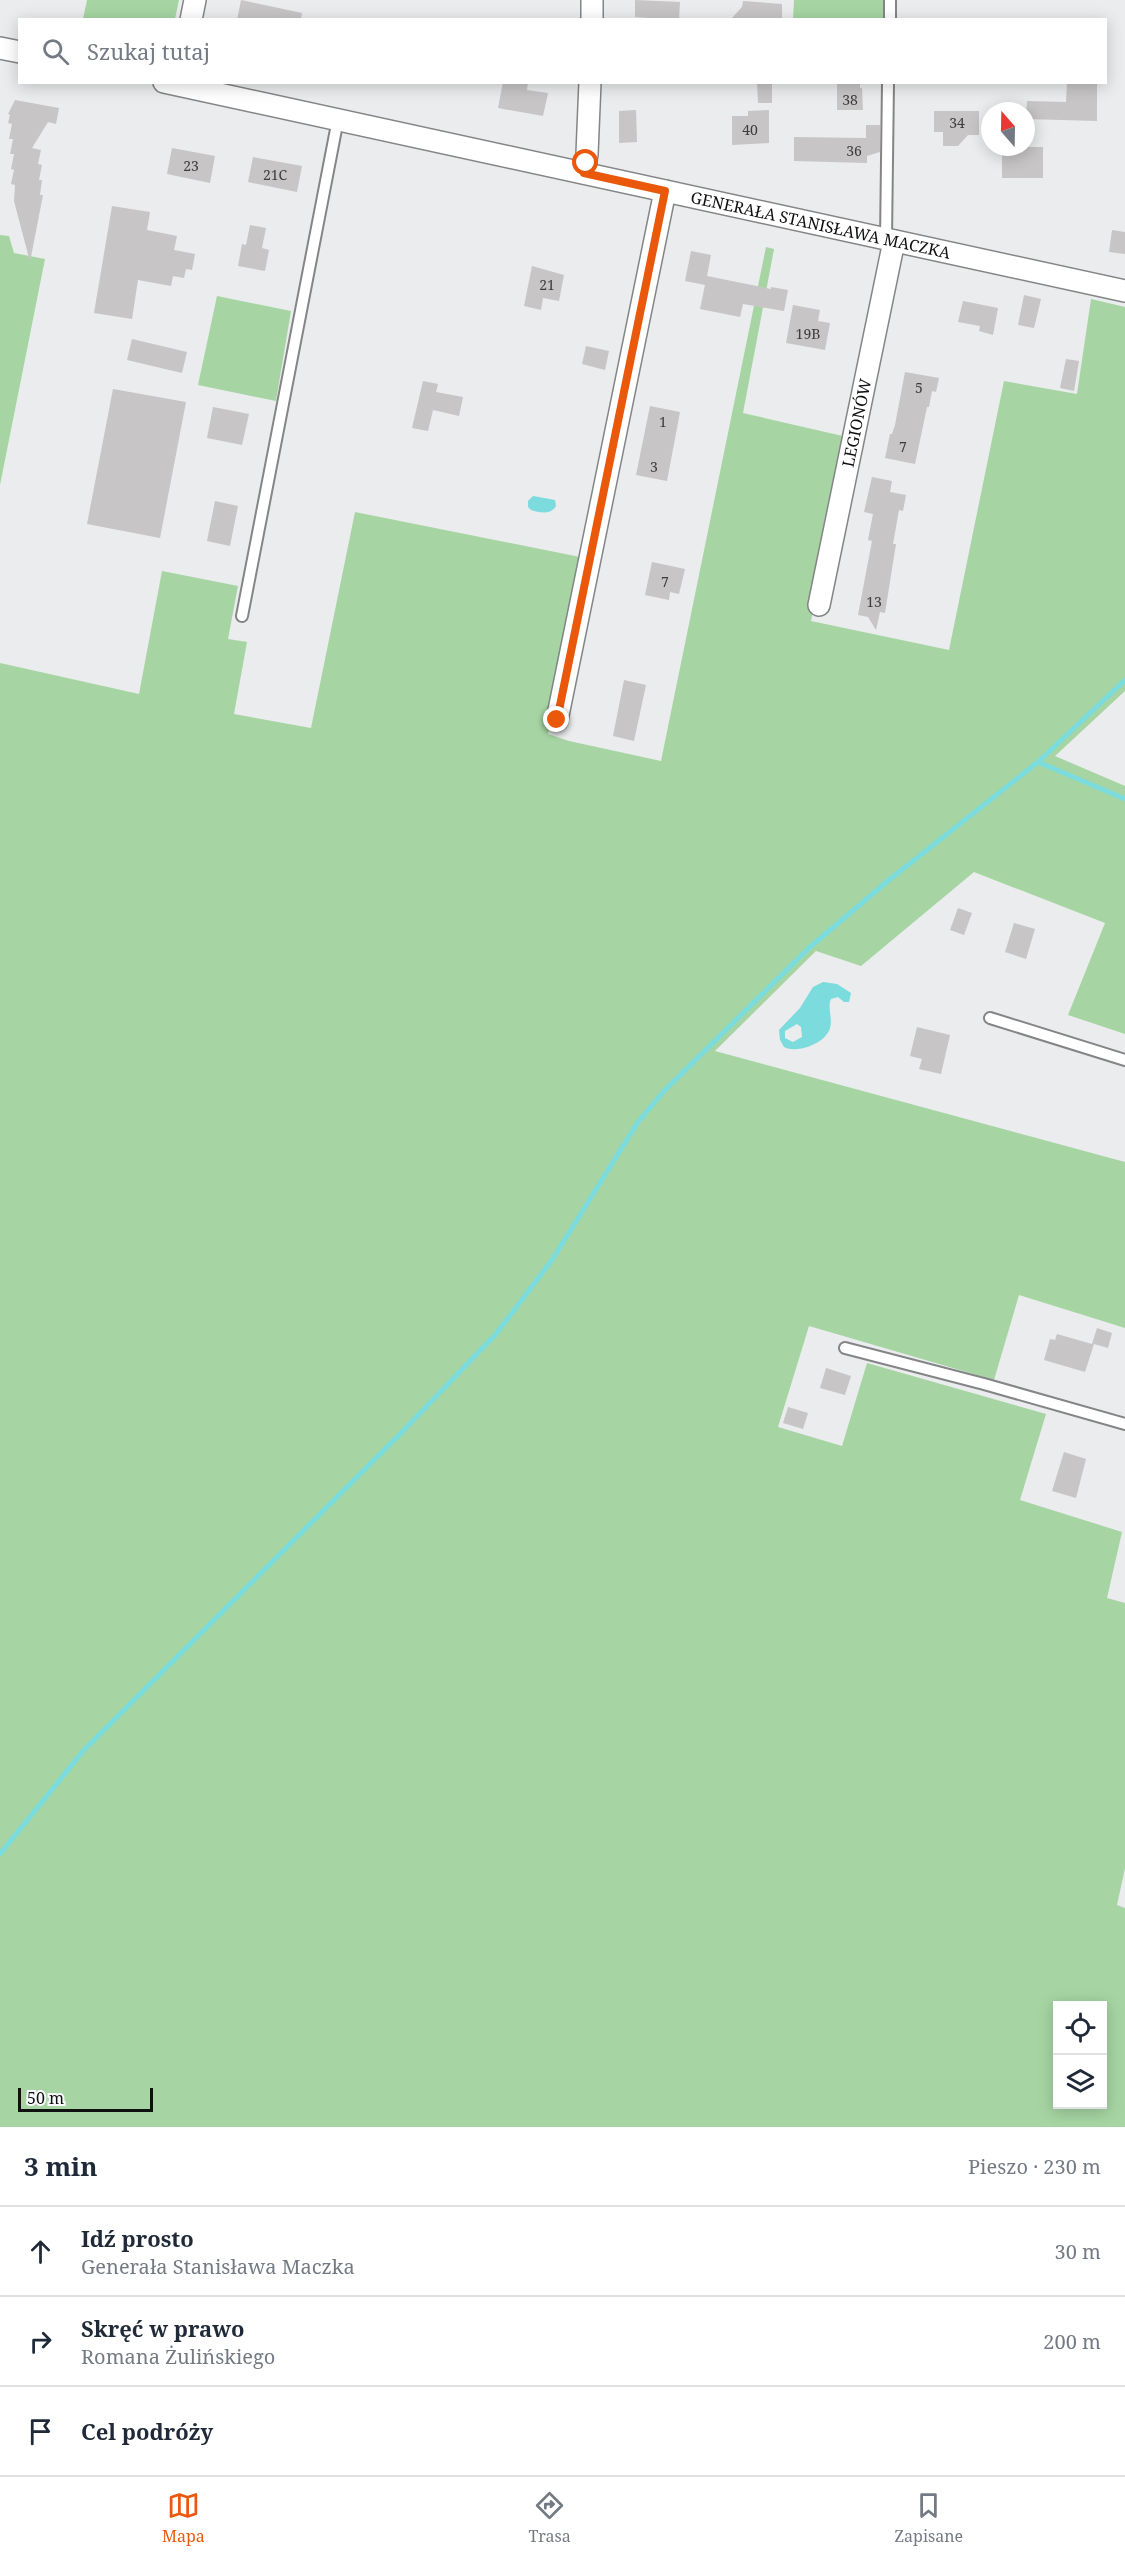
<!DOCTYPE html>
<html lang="pl">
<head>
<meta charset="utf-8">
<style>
	:root { --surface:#fff; --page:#f6f6f7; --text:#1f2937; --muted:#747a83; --line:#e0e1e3; --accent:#ea580c }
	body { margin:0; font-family:"Noto Serif",serif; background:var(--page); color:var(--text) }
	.controls { position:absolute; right:18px; bottom:18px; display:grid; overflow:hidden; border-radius:0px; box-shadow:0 3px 15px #0003 }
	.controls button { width:54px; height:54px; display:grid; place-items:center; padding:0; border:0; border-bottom:2px solid var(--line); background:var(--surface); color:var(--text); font:30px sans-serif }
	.compass { position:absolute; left:981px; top:102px; width:54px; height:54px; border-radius:50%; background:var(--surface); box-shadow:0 3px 15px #0003; rotate:340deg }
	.scale { position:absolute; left:18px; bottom:15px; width:135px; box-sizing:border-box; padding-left:6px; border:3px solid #0f1010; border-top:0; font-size:16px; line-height:21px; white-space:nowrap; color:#0f1010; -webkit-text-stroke:4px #f8f9fa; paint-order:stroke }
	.stop { position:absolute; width:18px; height:18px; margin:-14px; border:4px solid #ea580c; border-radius:50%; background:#fff }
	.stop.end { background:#ea580c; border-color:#fff; box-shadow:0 2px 6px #0008 }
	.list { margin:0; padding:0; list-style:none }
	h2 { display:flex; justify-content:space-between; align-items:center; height:78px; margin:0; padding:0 24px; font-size:26px }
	h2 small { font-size:20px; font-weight:400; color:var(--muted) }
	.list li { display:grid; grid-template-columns:39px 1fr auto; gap:18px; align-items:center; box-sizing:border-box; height:90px; padding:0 24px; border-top:2px solid var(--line) }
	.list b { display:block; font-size:22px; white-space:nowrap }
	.list p { margin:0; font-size:20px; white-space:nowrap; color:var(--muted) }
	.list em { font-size:20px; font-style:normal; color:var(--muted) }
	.icon { flex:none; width:33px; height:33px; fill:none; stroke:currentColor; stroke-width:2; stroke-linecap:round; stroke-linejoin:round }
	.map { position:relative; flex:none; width:1125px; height:2127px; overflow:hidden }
	.search { position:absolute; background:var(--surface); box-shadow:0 3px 15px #0003; left:18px; right:18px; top:18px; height:66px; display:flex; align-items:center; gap:15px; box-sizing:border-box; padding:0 21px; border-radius:0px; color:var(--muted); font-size:22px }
	.sheet { height:348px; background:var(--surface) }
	nav { display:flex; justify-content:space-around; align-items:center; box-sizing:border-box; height:84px; border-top:2px solid var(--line); background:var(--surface); font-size:16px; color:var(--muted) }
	nav a { display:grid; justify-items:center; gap:3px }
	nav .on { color:var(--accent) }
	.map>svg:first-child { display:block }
	.green { fill:#a6d5a3; fill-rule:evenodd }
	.water { fill:#7bdbdd; fill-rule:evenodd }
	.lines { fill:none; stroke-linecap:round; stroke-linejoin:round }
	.stream { stroke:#7bdbdd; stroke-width:5 }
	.building { fill:#c7c5c6 }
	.service-casing { stroke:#848586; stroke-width:14 }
	.minor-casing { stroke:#848586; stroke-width:24 }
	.service { stroke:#fff; stroke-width:10 }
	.minor { stroke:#fff; stroke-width:21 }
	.route { stroke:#ea580c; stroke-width:8 }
	.labels { text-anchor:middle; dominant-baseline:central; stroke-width:4.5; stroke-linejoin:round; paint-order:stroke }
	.number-label { font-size:14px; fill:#3d3d3e }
	.street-label { font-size:16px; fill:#0f1010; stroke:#f8f9fa }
</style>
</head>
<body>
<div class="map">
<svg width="1125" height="2127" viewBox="0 0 1125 2127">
	<rect width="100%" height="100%" fill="#eaeced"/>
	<g class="green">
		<polygon points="87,0 179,0 175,19 83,19"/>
		<polygon points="794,0 883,0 883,19 793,19"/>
		<polygon points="0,235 9,236 14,253 45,259 0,485"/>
		<path d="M766,247l8,2 -31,164 104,24 -36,184 138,29 55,-269 73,13 14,-95 34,8v384l-70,65 70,30v248l-57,-19 37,-92 -131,-51 -113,94 -45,-15 -101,100 410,111v166l-106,-33 -25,85 -185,-54 -31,101 64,19 25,-83 179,51 -26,86 102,32 -15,66 18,5v265l-8,37 8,3v219h-1125v-1464l139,31 23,-123 76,15 -10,53 19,3 -13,72 77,14 44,-216 230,46 -37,176 21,7 92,20zM1058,2006h44v98h-44z"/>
		<polygon points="217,296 291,311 276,401 198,385"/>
	</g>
	<g class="water">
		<path d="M533,496l22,4 1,6c-5,9 -16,7 -25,4l-3,-3v-6z"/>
		<path d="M823,982l14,2 14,9 -2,9h-5l-6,-5 -7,2c-4,9 2,19 -1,29 -4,15 -32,26 -46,19l-4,-7 -1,-10 21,-22 13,-21zM797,1024l4,3 1,10 -9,5 -8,-4v-7z"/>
	</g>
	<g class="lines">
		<g class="stream">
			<polyline points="1038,762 1125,799"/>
			<polyline points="0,1854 84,1750 401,1433 496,1334 552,1260 638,1122 664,1091 810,947 889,880 1038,762 1125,680"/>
		</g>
	</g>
	<g class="building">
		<polygon points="241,0 302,13 301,20 237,20"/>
		<polygon points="635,0 680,2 679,20 635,17"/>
		<polygon points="743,1 782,4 782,20 730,20 742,7"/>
		<polygon points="503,82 528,82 527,90 548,93 543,116 498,108"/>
		<polygon points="757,82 772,82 772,103 758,103"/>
		<polygon points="837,82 860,82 860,88 862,88 863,110 837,110"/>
		<polygon points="1067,82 1097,82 1097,121 1026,119 1027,101 1066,102"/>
		<polygon points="15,100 59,108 56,124 48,122 32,148 41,150 38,164 42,165 39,180 42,180 40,195 43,195 30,262 14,201 15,185 11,184 14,170 11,169 14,154 10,154 13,139 9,139 12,124 8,123 10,115 8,114"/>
		<polygon points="636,110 637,142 619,143 619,111"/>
		<polygon points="769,110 769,143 732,145 732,116 748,116 748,111"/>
		<polygon points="934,111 979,111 979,135 968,135 958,146 943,146 943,132 934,132"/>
		<polygon points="866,125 880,125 880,152 867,156 867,163 794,161 794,137 866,138"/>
		<rect x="1002" y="147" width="41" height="31"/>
		<polygon points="172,148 215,156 210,183 167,174"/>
		<polygon points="253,157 302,166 297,192 248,182"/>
		<polygon points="112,206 150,212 147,230 177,236 174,250 195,254 192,270 186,269 184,278 173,276 171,286 138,280 132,319 94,313"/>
		<polygon points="250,225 266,228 262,248 269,250 265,271 238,266 242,244 246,245"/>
		<polygon points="1112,230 1125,232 1125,254 1109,252"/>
		<polygon points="691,251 711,255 707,276 771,289 771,287 788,290 784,311 743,304 740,317 700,309 705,285 685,281"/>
		<polygon points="532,266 564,275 559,301 543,298 541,310 524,306"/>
		<polygon points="1024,295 1041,299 1034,328 1018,325"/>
		<polygon points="963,301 998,308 993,335 979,331 980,326 958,322"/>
		<polygon points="793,305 820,310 818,321 830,323 825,350 786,343"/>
		<polygon points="132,339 187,352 182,373 127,360"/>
		<polygon points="586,346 609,351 605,370 582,364"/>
		<polygon points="1066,359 1079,361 1074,391 1060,388"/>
		<polygon points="905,372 939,378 936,392 932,391 929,407 927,407 915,464 885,458 890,434 892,434 895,425"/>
		<polygon points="423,381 438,384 436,392 463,397 459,416 433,410 428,431 412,428"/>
		<polygon points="113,389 186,402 160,538 87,524"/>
		<polygon points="650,406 680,412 667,481 636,475"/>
		<polygon points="213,407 249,414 242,445 207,438"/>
		<polygon points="872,477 892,481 890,492 906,495 903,511 899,510 893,544 896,544 885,613 880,612 876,630 868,617 858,615 872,541 868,540 873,514 864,512"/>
		<polygon points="215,501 238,506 230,546 207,541"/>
		<polygon points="652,562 685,569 679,594 670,592 669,600 645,595"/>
		<polygon points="624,680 646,685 634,741 613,736"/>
		<polygon points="958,908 972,913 964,935 950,930"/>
		<polygon points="1014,923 1035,929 1026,959 1005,952"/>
		<polygon points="917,1027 950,1035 941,1074 919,1069 922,1059 910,1056"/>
		<polygon points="1097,1328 1112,1333 1108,1348 1094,1344 1085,1372 1044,1360 1050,1339 1055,1340 1057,1334 1092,1344"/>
		<polygon points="826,1368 851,1376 845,1395 820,1388"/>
		<polygon points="788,1407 808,1413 803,1429 783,1423"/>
		<polygon points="1064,1452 1086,1459 1076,1498 1052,1491"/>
	</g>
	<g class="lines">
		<g class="service-casing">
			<g id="service">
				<polyline points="890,20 890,0"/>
				<polyline points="886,239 888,82"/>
				<polyline points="242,616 338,119"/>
				<polyline points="990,1018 1125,1060"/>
				<polyline points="845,1348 984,1384 1125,1424"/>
			</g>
		</g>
		<g class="minor-casing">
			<g id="minor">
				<polyline points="191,20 195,0"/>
				<polyline points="592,20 592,0"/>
				<polyline points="0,48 20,52"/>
				<path id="s1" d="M164,82l961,209"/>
				<polyline points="584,173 587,154 590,82"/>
				<path id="s2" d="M819,605l75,-364"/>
				<polyline points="557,720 665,191"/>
			</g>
		</g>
		<use href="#service" class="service"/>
		<use href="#minor" class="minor"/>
	</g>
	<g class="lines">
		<polyline class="route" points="557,720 665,191 584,173 586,163"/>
	</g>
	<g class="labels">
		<g class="number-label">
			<text x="850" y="99">38</text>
			<text x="957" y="122">34</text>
			<text x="750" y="129">40</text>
			<text x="854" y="150">36</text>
			<text x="191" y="165">23</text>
			<text x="275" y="174">21C</text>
			<text x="547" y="284">21</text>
			<text x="808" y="333">19B</text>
			<text x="919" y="387">5</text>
			<text x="663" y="421">1</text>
			<text x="903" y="446">7</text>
			<text x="654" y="466">3</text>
			<text x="665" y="581">7</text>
			<text x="874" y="601">13</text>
		</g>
		<g class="street-label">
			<text stroke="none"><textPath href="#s1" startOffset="672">GENERAŁA STANISŁAWA MACZKA</textPath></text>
			<text stroke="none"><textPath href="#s2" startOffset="186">LEGIONÓW</textPath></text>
		</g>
	</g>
</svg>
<div class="controls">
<button><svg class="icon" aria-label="locate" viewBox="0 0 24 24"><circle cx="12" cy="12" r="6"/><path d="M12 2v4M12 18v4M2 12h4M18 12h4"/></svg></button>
<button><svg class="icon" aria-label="layers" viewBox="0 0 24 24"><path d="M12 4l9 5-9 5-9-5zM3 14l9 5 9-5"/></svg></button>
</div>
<svg class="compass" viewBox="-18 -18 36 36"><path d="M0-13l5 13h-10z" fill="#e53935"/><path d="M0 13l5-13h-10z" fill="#747a83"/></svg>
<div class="scale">50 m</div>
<div class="stop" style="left:586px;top:163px"></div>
<div class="stop end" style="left:557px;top:720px"></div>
<div class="search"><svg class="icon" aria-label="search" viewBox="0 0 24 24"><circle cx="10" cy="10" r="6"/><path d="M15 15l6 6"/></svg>Szukaj tutaj</div>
</div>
<section class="sheet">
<h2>3 min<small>Pieszo · 230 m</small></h2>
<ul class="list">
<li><svg class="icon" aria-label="ahead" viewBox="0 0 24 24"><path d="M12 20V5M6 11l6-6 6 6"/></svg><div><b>Idź prosto</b><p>Generała Stanisława Maczka</p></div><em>30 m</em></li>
<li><svg class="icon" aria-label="right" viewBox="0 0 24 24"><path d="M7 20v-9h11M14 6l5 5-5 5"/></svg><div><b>Skręć w prawo</b><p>Romana Żulińskiego</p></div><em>200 m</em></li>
<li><svg class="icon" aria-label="arrive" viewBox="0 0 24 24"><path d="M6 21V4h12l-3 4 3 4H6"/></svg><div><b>Cel podróży</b></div></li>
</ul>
</section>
<nav>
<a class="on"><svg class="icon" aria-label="map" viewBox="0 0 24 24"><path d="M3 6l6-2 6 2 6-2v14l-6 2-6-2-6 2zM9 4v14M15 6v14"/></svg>Mapa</a>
<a><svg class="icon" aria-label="directions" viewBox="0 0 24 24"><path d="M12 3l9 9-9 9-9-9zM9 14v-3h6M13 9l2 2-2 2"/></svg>Trasa</a>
<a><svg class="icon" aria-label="saved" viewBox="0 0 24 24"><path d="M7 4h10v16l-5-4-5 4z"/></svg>Zapisane</a>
</nav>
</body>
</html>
